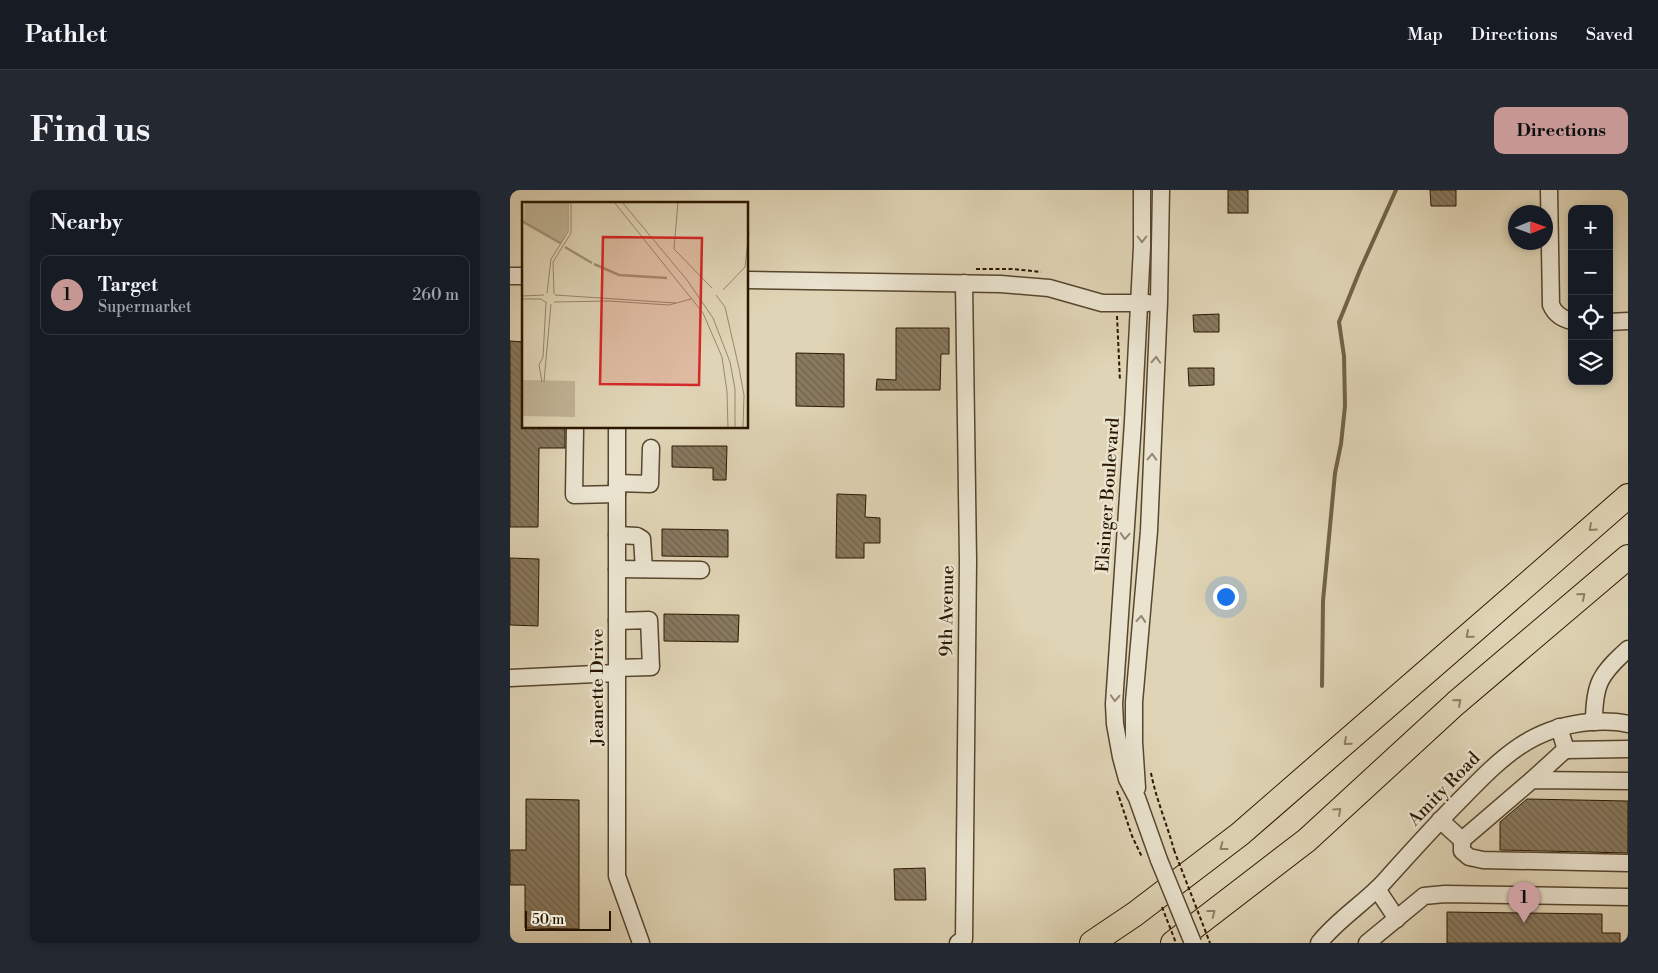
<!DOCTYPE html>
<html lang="en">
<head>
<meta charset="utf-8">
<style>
	:root { --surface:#171b24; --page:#242831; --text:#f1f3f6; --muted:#9ea1a6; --line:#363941; --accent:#c59692 }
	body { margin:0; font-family:"Libre Bodoni",serif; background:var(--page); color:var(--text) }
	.controls { position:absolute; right:15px; top:15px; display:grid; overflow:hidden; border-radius:10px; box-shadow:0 2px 8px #0003 }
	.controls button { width:45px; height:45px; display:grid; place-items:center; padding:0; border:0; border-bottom:1px solid var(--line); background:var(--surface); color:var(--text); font:25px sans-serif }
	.compass { position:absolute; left:998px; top:15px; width:45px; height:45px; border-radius:50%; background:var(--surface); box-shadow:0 2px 8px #0003; rotate:89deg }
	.scale { position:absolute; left:15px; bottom:12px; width:86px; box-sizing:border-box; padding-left:5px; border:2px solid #2a1701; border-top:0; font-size:14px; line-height:18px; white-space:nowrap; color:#2a1701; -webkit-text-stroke:4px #eae3cf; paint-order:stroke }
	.you { position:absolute; left:715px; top:406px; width:18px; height:18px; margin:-12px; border:4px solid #fff; border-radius:50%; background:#1a73e8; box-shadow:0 0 0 8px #1a73e833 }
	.badge { display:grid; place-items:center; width:32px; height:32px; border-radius:50%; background:var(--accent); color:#111; font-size:16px; font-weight:700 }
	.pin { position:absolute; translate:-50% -41px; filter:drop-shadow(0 1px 2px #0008) }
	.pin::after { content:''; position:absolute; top:26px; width:18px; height:15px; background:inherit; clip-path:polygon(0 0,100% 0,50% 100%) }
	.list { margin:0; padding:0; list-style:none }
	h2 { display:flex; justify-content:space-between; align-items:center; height:65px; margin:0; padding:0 20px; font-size:21px }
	h2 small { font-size:16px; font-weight:400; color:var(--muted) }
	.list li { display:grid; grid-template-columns:32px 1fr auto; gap:15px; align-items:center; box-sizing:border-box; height:80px; margin:0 10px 10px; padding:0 10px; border:1px solid var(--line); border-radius:10px }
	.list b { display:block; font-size:19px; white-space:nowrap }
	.list p { margin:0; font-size:16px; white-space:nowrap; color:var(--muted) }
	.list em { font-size:16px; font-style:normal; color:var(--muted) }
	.icon { flex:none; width:28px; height:28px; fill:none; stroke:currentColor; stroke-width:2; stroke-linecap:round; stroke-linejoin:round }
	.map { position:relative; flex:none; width:1118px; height:753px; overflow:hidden; border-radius:10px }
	header { display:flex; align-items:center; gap:30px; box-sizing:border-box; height:70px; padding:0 25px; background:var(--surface); border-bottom:1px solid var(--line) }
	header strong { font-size:24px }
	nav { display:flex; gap:28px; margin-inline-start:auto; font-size:18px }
	.intro { display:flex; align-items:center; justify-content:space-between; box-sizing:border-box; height:120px; padding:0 30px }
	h1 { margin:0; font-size:35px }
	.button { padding:12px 22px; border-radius:10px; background:var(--accent); color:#111; font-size:18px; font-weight:700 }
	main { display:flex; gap:30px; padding:0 30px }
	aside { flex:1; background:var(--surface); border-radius:10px; box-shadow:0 2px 8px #0003 }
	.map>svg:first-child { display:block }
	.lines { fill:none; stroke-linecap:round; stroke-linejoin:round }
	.stream { stroke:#716248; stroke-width:4 }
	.building { fill:url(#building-back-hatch); stroke:#2a1701 }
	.minor-casing { stroke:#57462e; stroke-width:19 }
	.highway-casing { stroke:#2a1701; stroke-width:26 }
	.path { stroke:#2a1701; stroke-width:2; stroke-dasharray:4 2.5; stroke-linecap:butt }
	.minor { stroke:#eae3cf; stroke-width:16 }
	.highway { stroke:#dfd4b5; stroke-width:24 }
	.minor-bridge-casing { stroke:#57462e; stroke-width:19; stroke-linecap:butt }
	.path-bridge { stroke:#2a1701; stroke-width:2; stroke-dasharray:4 2.5; stroke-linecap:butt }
	.minor-bridge { stroke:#eae3cf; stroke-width:16 }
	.oneway { stroke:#948772 }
	.oneway2 { stroke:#8e7f64 }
	.labels { text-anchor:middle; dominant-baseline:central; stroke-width:5; stroke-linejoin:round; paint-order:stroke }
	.street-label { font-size:18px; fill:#2a1701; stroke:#eae3cf }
	.inset-river { fill:none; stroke:#a19478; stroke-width:2.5 }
	.inset-road { fill:none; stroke:#97886d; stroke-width:1 }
	.view { fill:#d62828; fill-opacity:0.15; stroke:#d62828; stroke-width:2.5 }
	.inset-edge { fill:none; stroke:#2a1701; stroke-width:2.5 }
</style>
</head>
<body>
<header>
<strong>Pathlet</strong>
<nav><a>Map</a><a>Directions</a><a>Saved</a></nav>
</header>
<div class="intro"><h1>Find us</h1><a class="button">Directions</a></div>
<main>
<aside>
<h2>Nearby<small></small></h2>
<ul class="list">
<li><span class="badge">1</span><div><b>Target</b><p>Supermarket</p></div><em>260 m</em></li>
</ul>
</aside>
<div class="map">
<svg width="1118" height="753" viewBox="0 0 1118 753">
	<defs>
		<pattern id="building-back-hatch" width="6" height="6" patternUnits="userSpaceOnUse" patternTransform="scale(1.25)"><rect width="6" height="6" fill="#88795f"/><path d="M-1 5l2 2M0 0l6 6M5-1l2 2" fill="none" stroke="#6f624c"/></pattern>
	</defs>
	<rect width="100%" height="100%" fill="#dfd4b5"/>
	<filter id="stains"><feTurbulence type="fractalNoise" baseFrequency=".004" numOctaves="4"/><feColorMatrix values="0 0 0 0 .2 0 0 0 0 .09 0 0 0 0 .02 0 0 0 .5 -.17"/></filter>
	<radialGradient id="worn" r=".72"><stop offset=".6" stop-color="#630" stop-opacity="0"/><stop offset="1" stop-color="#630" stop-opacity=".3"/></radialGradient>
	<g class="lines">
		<polyline class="stream" points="812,496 813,411 825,283 831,254 835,216 834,166 829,132 850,80 886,0"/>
	</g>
	<g class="building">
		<rect x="718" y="0" width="20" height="23"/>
		<polygon points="920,0 946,0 946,16 921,16"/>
		<polygon points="709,124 709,142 684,142 683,125"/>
		<polygon points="386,138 439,138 439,164 431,164 430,200 366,200 367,189 386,190"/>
		<polygon points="0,151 14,152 14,238 55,238 55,258 29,258 28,337 0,337"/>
		<polygon points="286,163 334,164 334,217 286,216"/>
		<polygon points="678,178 704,178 704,195 679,196"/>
		<polygon points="162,256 217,256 216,290 203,290 203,278 162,277"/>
		<polygon points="327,304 356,305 355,327 370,328 370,353 354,353 354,368 326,368"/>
		<polygon points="152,339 218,340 218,367 152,366"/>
		<polygon points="0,368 29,369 28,436 0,435"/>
		<polygon points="154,424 229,425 228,452 154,451"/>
		<polygon points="16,609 69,610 69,739 15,738 15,695 0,695 0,660 16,660"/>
		<polygon points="1017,609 1118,611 1118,663 990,660 990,632"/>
		<polygon points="415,678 416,710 385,710 384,679"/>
		<polygon points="937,722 1092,724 1092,743 1110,743 1110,753 937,753"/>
	</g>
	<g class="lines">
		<g class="minor-casing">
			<g id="minor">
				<polyline points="632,0 632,57 623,232 604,514 605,534 611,567 617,589 627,608 649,670"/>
				<path d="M1039,0l2,115c4,9 11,14 21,16"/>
				<polyline points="0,86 14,86"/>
				<polyline points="238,90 491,94 539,98 592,113 638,113"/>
				<polyline points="1099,132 1118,131"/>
				<polyline points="65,238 64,305 107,304"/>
				<polyline points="107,238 107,686 131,753"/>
				<polyline points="107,293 140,294 141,258"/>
				<polyline points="107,345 127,346 132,349 134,379"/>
				<polyline points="107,379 191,380"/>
				<polyline points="107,431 139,430 141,477 107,478"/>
				<polyline points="0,488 107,483"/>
				<path d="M1084,532c0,-38 6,-48 34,-73"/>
				<polyline points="1049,537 1056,560 1118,559"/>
				<polyline points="1022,590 1056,559"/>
				<polyline points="1118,591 1022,590 952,650 952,661 959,667 973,670 1118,673"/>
				<polyline points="627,598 624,552 624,512 639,341 649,112 651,0"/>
				<polyline points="930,630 952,650"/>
				<polyline points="867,699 887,729"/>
				<polyline points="448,753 454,749 458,371 454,93"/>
				<path d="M809,753c18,-23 44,-39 64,-60 26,-29 52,-58 80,-86 39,-40 69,-70 127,-75 13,-1 26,-1 38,2"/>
				<polyline points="857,753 914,706 935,704 1118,707"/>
			</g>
		</g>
		<g class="highway-casing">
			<g id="highway">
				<polyline points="582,753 625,724 730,644 1006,404 1118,306"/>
				<polyline points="663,753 797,650 946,513 1118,367"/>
			</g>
		</g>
		<g class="path">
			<polyline points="466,79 503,79 531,82"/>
			<polyline points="607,126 610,191"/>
			<path d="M641,583c5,26 16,51 23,77"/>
			<polyline points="607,601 622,646 632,667"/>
		</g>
		<use href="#minor" class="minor"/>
		<use href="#highway" class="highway"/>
		<g class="minor-bridge-casing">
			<polyline id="minor-bridge" points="649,670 683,753"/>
		</g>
		<g class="path-bridge">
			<polyline points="664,660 700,753"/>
			<polyline points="652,717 666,753"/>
		</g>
		<use href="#minor-bridge" class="minor-bridge"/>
	</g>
	<defs><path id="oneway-chevron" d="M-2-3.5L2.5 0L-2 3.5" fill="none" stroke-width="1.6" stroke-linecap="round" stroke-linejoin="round" transform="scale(1.25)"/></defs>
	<g class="oneway">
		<use href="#oneway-chevron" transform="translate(632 49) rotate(90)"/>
		<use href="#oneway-chevron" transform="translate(646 170) rotate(-87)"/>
		<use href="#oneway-chevron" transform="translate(642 267) rotate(-88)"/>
		<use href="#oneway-chevron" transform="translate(615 346) rotate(94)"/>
		<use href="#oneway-chevron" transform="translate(631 429) rotate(-85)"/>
		<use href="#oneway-chevron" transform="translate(605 508) rotate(93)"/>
	</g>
	<g class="oneway2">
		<use href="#oneway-chevron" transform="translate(1082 338) rotate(138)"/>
		<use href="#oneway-chevron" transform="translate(1072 406) rotate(-40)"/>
		<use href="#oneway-chevron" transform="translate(959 445) rotate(139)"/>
		<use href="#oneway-chevron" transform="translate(948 512) rotate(-41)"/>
		<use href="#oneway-chevron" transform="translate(837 552) rotate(139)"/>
		<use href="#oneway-chevron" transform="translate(828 621) rotate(-42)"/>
		<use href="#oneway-chevron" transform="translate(713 657) rotate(143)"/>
		<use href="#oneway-chevron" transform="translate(702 723) rotate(-38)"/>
	</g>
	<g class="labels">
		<g class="street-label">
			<text transform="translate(598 305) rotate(-86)">Elsinger Boulevard</text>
			<text transform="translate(437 421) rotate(-89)">9th Avenue</text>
			<text transform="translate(87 497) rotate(-90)">Jeanette Drive</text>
			<text transform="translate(934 599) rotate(-46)">Amity Road</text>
		</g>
	</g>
	<g transform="translate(12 12)">
		<rect width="226" height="226" fill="#dfd4b5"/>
		<path d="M3,0h42v29l-6,13 -37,-20z" fill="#c0b496"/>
		<path d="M31,2l3,9 8,2 1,19 -13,-3 -9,-10 -1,-6 6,-1 -3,-7zM0,178l53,1v36l-53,-1z" fill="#c0b496"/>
		<path class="inset-river" d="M0,19l38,22M43,45l27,16M72,62l25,11 48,3"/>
		<path class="inset-road" d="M92,0l89,111 19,44 5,35 1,36M100,0l65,78 26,38 17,44 5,27v39M156,0l-4,47 38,39M201,88l22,-23 4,-36M25,91l4,-34 17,-27v-30M32,92l-1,-32 18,-29v-31M33,93l121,8M194,93l9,12 14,61 5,27 -1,33M0,94l22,-1M0,97h19l6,4M32,100l55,-1 60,4 22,-6M20,180l-3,-17 4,-8 3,-54M22,180l7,-78"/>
		<path class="view" d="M81,35l99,1 -3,147 -99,-1z"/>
		<rect width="226" height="226" class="inset-edge"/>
	</g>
	<rect width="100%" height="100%" filter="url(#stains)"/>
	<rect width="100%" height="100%" fill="url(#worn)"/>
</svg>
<div class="controls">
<button>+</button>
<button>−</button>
<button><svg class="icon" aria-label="locate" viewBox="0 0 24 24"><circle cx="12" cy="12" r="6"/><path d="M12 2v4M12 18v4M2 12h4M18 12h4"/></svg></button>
<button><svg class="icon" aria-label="layers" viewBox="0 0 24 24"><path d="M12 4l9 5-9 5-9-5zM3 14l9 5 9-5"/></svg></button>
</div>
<svg class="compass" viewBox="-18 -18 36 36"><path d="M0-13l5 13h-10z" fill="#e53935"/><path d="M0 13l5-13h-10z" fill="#9ea1a6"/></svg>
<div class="scale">50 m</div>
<div class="you"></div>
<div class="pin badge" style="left:1014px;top:733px">1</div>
</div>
</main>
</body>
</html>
